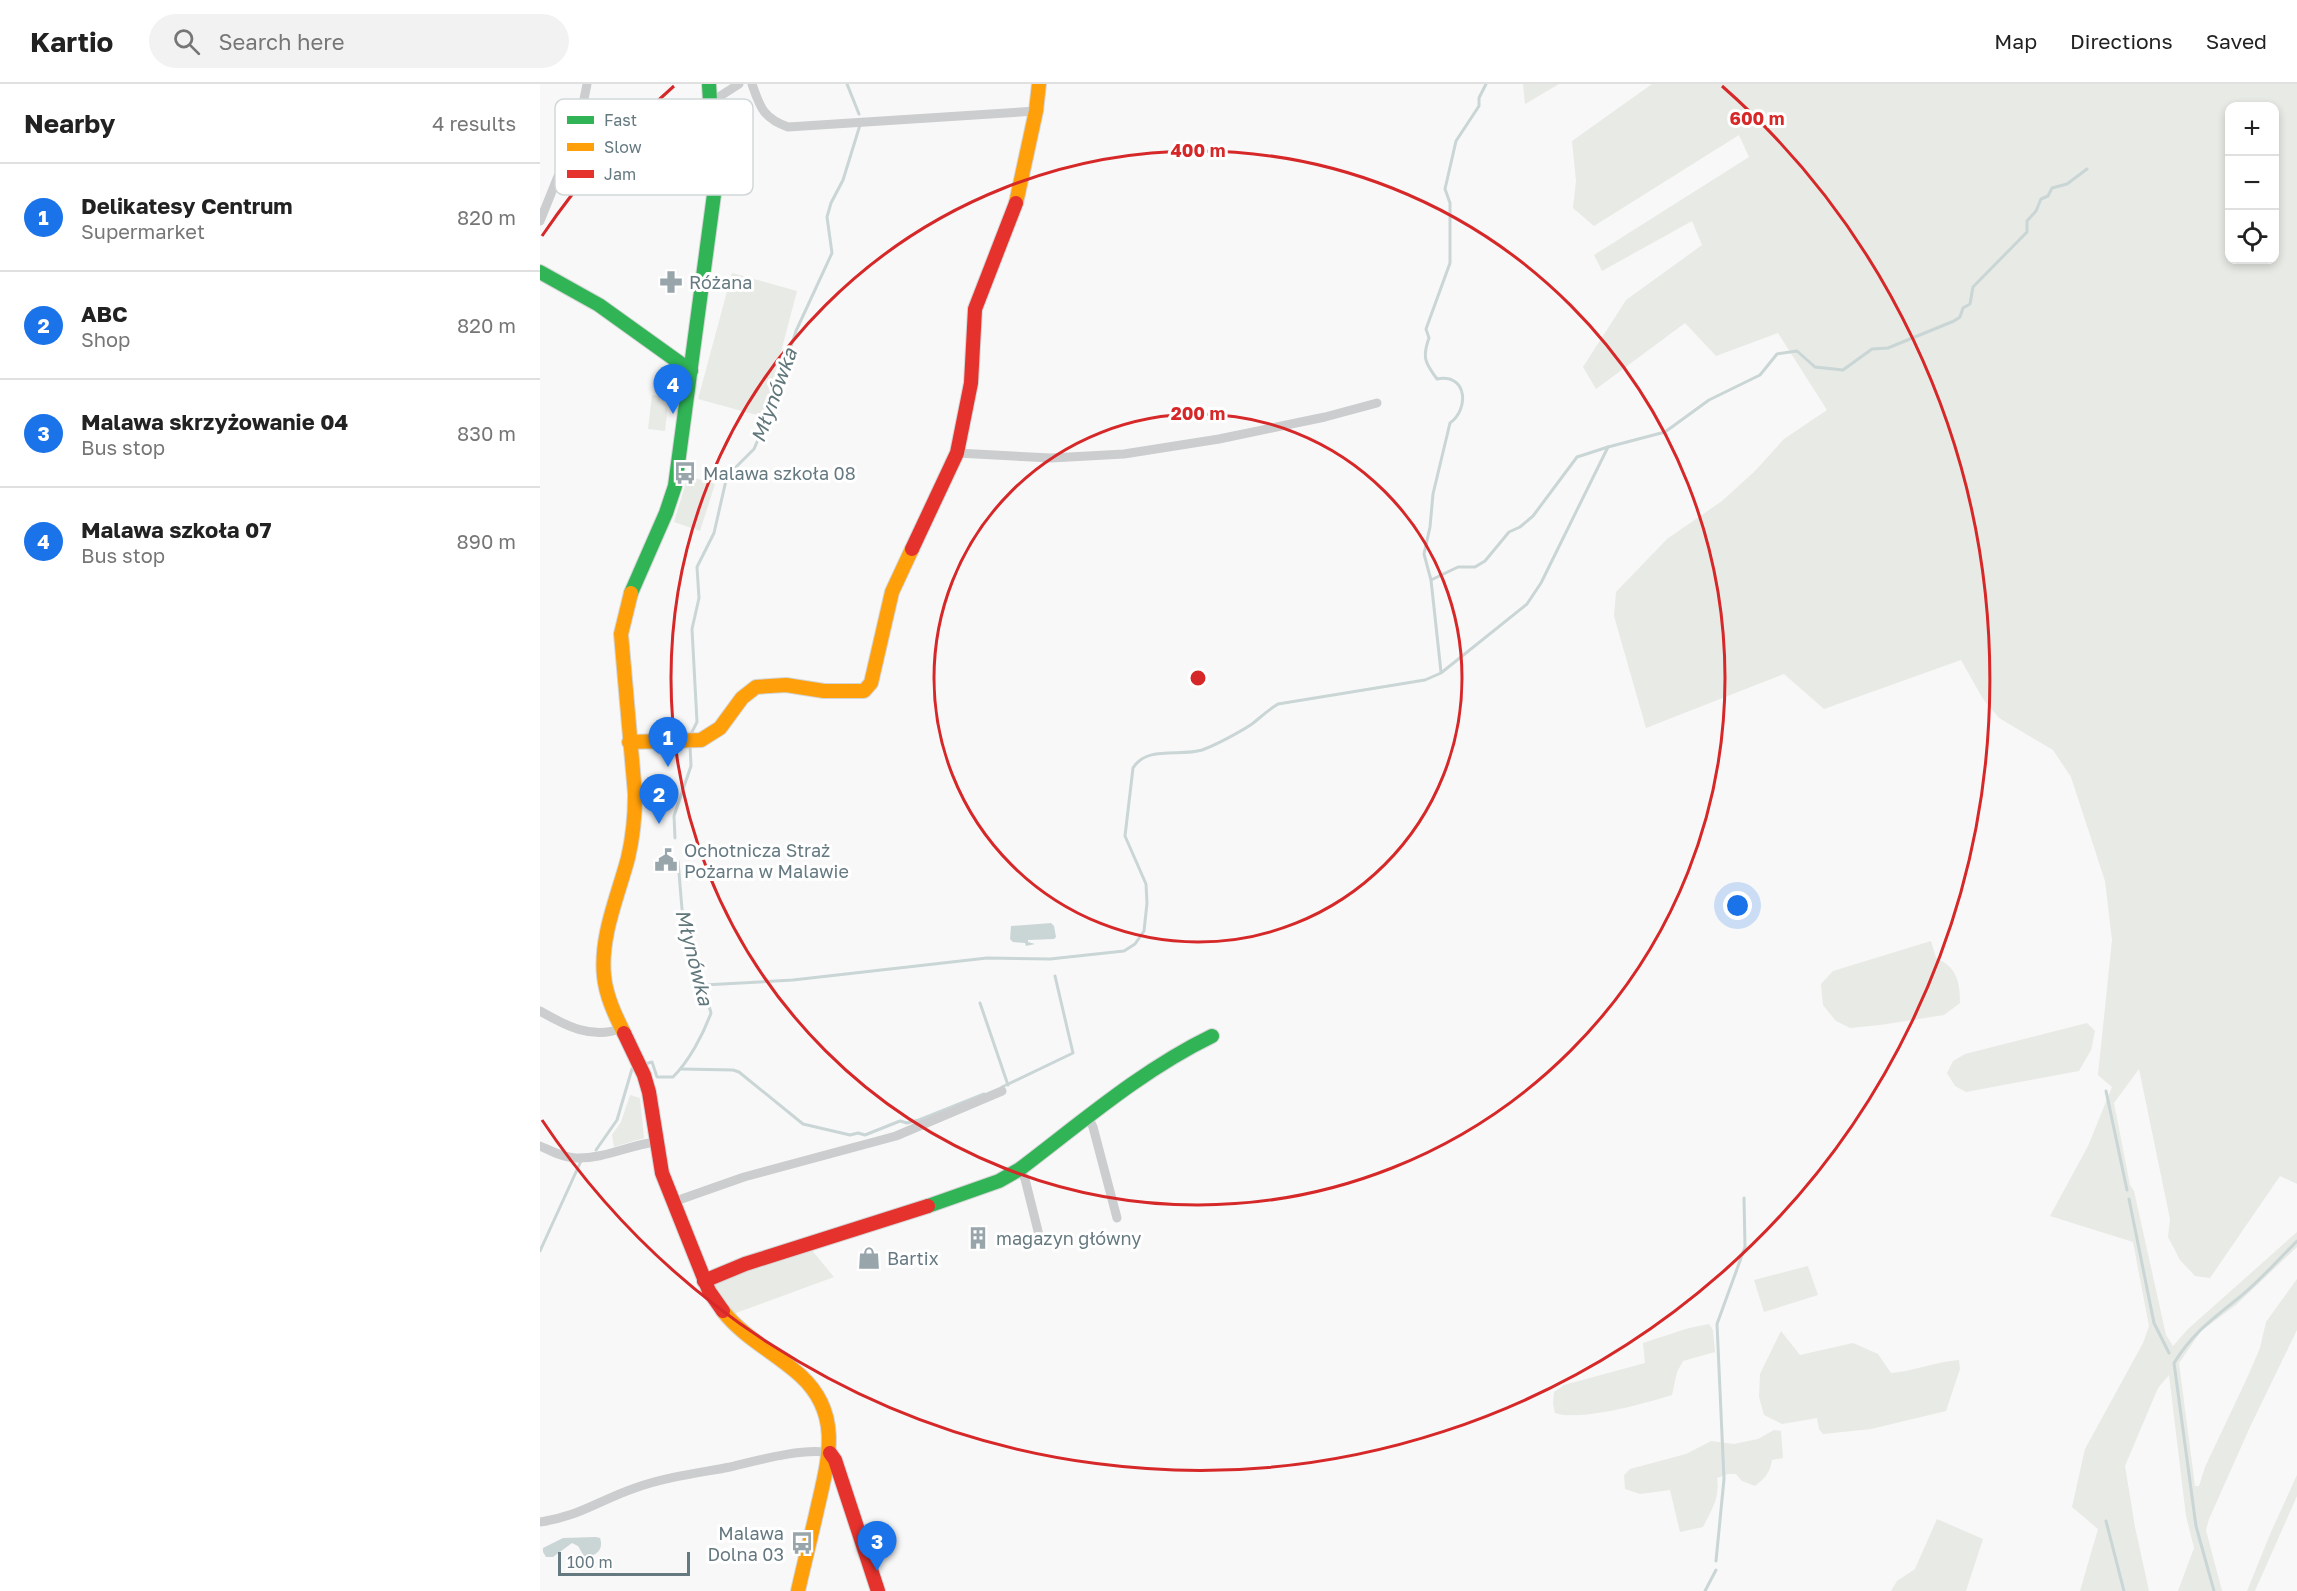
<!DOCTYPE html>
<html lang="en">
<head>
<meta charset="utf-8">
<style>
	:root { --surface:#fff; --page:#f2f2f2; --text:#222; --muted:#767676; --line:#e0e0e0; --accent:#1a73e8 }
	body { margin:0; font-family:"Golos Text",sans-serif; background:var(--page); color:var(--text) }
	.controls { position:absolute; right:18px; top:18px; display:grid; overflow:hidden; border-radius:12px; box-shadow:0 3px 9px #0003 }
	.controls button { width:54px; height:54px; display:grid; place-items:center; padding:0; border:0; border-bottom:2px solid var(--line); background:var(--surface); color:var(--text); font:30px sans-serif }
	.scale { position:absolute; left:18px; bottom:15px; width:132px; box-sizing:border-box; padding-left:6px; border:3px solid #657981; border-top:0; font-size:16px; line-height:21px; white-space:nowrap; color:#657981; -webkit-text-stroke:4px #fff; paint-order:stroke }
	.you { position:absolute; left:1198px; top:822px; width:21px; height:21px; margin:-15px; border:4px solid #fff; border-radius:50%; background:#1a73e8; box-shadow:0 0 0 9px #1a73e833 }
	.badge { display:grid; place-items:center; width:39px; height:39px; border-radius:50%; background:var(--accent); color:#fff; font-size:20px; font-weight:700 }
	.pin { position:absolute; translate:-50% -50px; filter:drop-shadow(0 2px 3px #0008) }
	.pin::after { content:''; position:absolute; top:32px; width:21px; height:18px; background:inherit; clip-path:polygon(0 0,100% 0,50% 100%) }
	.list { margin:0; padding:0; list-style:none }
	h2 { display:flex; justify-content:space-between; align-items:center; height:78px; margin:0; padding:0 24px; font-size:26px }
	h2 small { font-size:20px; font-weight:400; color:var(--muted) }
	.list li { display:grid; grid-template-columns:39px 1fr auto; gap:18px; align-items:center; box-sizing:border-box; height:108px; padding:0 24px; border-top:2px solid var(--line) }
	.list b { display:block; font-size:22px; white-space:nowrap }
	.list p { margin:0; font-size:20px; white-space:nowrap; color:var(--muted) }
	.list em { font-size:20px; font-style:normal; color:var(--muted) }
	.icon { flex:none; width:33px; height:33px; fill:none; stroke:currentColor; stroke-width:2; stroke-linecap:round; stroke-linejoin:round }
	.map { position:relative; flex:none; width:1757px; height:1507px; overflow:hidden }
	header { display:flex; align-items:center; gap:36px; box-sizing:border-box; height:84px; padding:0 30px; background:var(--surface); border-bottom:2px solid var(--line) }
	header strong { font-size:28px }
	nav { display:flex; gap:33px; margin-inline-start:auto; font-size:21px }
	.search { width:420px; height:54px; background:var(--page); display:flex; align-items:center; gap:15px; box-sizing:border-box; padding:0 21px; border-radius:33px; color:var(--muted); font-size:22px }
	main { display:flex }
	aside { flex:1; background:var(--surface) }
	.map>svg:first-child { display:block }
	.green { fill:#e8eae5; fill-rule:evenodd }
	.water { fill:#cad5d6 }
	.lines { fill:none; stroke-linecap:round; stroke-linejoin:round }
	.stream { stroke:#cad5d6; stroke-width:3 }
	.fast-casing { stroke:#d4d5d6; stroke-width:16 }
	.slow-casing { stroke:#d4d5d6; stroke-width:16 }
	.jam-casing { stroke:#d4d5d6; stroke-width:16 }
	.street { stroke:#cbcdce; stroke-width:9 }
	.fast { stroke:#30b455; stroke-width:14 }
	.slow { stroke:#ff9f0a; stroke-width:14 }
	.jam { stroke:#e5322d; stroke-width:14 }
	.ring { fill:none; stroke:#d62828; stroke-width:3 }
	.labels { text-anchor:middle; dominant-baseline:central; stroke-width:6; stroke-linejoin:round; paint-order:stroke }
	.poi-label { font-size:18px; fill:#657981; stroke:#fff; text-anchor:start }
	.water-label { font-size:20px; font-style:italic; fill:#60777b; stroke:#fff }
	.key { fill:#fff; stroke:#d1d7d9; stroke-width:1.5 }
	.key-label { font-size:16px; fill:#657981 }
	.centre { fill:#d62828; stroke:#fff; stroke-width:3 }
	.ring-label { font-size:18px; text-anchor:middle; font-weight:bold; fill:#d62828; stroke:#fff; stroke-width:6; stroke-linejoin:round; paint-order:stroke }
</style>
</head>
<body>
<header>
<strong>Kartio</strong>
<div class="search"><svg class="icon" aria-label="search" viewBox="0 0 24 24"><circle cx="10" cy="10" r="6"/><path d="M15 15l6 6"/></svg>Search here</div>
<nav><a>Map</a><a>Directions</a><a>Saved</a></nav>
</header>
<main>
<aside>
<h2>Nearby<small>4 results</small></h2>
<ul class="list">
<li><span class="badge">1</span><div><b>Delikatesy Centrum</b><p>Supermarket</p></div><em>820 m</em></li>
<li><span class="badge">2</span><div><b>ABC</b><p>Shop</p></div><em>820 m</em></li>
<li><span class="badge">3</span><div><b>Malawa skrzyżowanie 04</b><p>Bus stop</p></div><em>830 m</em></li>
<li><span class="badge">4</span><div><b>Malawa szkoła 07</b><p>Bus stop</p></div><em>890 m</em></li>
</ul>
</aside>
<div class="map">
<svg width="1757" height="1507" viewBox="0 0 1757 1507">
	<rect width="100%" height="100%" fill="#f8f8f8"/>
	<g class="green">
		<polygon points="983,0 1019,0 985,20"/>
		<path d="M1112,0h645v1100l-17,-8 -70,102 -15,-2 -15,-16 -12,-23 2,-18 -31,-150 -25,34 16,82 4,6 32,144 7,11 15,-17 109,-97v15l-61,58 -35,26 -22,32 16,123h4l6,-19 43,-91 12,-28 6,-26 31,-43v51l-47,97 -41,92 -3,11 16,61h-44l16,-43 -8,-32 -17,-141 -11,13 -33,78 10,61 14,64h-69l18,-62 -26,-22 13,-58 58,-106 6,-17 -16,-84 -83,-26 38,-70 24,-59 -14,-12 14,-135 -7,-59 -34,-104 -18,-27 -54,-32 -16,-19 -22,-39 -137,49 -40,-35 -138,54 -32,-112 2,-24 51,-53 55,-38 33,-30 29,-32 43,-29 -49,-77 -62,23 -31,-33 -89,66 -13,-22 43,-67 76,-55 -10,-24 -90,50 -8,-16 155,-98 -10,-22 -145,91 -21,-18 3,-27 -4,-40zM1734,22v154h-44v-154z"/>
		<polygon points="192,189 257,207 224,333 158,315"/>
		<polygon points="112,311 129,313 125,347 108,345"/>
		<polygon points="148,392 175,400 160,447 134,438"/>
		<path d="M1391,857l5,17c21,9 24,24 24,45l-16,12 -64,10 -30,3 -14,-7 -13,-16 -2,-21 12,-13z"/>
		<polygon points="1547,939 1555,947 1551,966 1539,987 1426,1008 1415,1002 1407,989 1413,977 1425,970"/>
		<polygon points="90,1011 100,1014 104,1054 74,1063 72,1051 81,1038"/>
		<polygon points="270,1164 294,1193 193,1230 173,1201 179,1195"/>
		<polygon points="1268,1182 1278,1211 1224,1228 1214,1196"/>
		<path d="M1169,1240l4,6 2,22 -32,9 -6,11 -5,23c-25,8 -94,27 -117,18l-2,-9 1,-12 10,-7 81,-22 -2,-20 46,-15z"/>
		<path d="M1241,1247l19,24 53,-12 25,11 13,19c23,-2 44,-11 68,-13l1,9 -14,42 -75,18 -48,5 -4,-5 -2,-11 -35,6 -18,-9 -5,-18 1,-23z"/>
		<path d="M1234,1346l7,1 2,27 -11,2c-2,13 -7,18 -17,26l-13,-5 -6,-7h-8l-11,4c3,20 -5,31 -14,49l-23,5 -10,-42 -30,4 -15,-5 -1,-14 6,-6 56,-15 25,-13 23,3 24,-5z"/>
		<polygon points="1757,1391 1757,1412 1715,1507 1707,1507 1731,1448"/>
		<polygon points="1397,1435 1443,1455 1426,1507 1351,1507 1357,1497 1375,1485"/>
	</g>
	<g class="water">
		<polygon points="511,839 514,842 516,853 514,855 488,856 488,858 495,860 486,862 485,859 473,858 470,855 471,842"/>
		<path d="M56,1453l4,1c4,12 -4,19 -16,18l-6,-10 -6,-3 -19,14h-7l-3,-5v-4l20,-10z"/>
	</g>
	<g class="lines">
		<g class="stream">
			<polyline points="307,0 319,30"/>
			<path d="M891,496l-7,-26 6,-27 3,-33 17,-71c19,-13 18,-50 -13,-44 -12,-16 -15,-22 -8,-41l-3,-9 24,-66v-60l-5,-14 11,-48 23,-35v-8l7,-14"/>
			<polyline points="901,588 891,496 918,483 935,483 945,477 969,448 980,443 993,432 1037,373 1068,363"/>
			<polyline points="150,652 157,638 152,545 159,514 157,483 174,449 187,392 214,365 232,323 256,247 292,169 287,133 291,119 303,96 320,41"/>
			<polyline points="135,754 134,732 151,682 150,661"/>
			<path d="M164,901l89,-5 194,-22 63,1 74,-8 11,-7 9,-13 3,-28 -1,-19 -21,-48 8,-68c14,-23 47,-11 69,-18 14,-5 38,-18 50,-26 9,-7 16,-14 26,-20l147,-24 16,-7 86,-69 14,-21 67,-136 57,-15 44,-32 51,-25 17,-21 20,-3 18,16 28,3 29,-21 16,-1 66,-27 6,-4 3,-9 7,-4 3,-17 54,-55v-11l9,-10 5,-12 7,-3 4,-8 15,-4 20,-15"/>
			<polyline points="440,919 468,1001"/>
			<path d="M105,980l7,-2 5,15h16c16,-16 30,-42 38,-64l-29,-104 -4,-48"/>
			<polyline points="141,985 193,986 199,988 263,1040 310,1051 318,1049 325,1051 360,1037 367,1039 379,1036 444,1010"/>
			<polyline points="462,1003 533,969 515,892"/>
			<polyline points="1566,1007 1587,1106"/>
			<polyline points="56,1066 77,1036 92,985"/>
			<polyline points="1589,1115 1614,1239 1629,1269"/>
			<polyline points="0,1167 41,1077"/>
			<polyline points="1566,1437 1584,1507"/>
			<polyline points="1176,1477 1184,1395 1177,1240 1205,1163 1204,1114"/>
			<polyline points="1165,1507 1176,1486"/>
			<path d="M1674,1507l-18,-65 -22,-163c18,-29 36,-42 62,-63 22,-17 41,-39 61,-59"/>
		</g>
		<g class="fast-casing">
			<g id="fast">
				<polyline points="0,188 59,221 151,287"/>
				<polyline points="91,509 126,429 135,402 175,103 169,0"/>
				<path d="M388,1122l71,-25 21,-12c62,-47 122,-99 192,-133"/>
			</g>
		</g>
		<g class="slow-casing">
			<g id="slow">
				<polyline points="476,119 496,27 499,0"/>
				<polyline points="89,658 161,656 180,644 202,614 216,603 246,601 284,607 324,607 331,599 352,508 372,465"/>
				<path d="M84,949c-9,-18 -18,-37 -20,-57 -4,-40 14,-80 24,-118 5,-21 7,-42 7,-64l-14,-160 10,-41"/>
				<path d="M183,1227c21,27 53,42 78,65 42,39 27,85 16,134 -6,27 -13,54 -19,81"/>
			</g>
		</g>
		<g class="jam-casing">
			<g id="jam">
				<polyline points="372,465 417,369 431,299 435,225 476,119"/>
				<polyline points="84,949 104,991 109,1008 122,1089 169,1207 183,1227"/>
				<polyline points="164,1197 205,1180 388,1122"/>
				<polyline points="290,1369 295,1376 338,1507"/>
			</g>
		</g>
		<g class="street">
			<path d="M212,0c8,23 11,34 36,43l248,-16"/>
			<polyline points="171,18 199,0"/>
			<polyline points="0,137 39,40 47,0"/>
			<polyline points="417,369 511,374 584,370 679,355 785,333 837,319"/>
			<path d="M0,927c26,15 52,29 83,17"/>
			<polyline points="548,1033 553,1043 577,1134"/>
			<path d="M0,1062c11,5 24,12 36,12 28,1 53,-13 80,-16"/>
			<polyline points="480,1085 485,1095 499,1151"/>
			<polyline points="133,1118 204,1093 356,1052 462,1007"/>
			<path d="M0,1438c38,-5 60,-22 95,-34 30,-11 63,-15 95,-21 25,-6 75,-20 100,-14"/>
		</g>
		<use href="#fast" class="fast"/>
		<use href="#slow" class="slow"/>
		<use href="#jam" class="jam"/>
	</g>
	<g class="ring">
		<circle cx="658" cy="594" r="264"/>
		<circle cx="658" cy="594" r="527"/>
		<path d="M2 152A791 791 0 0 1 134 2M1182 2A791 791 0 1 1 2 1036"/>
	</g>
	<defs>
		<g id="pharmacy-bare" transform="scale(1.8)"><path d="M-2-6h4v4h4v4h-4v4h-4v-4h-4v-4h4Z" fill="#98a5ab" stroke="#fff" stroke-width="2.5" paint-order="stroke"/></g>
		<g id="bus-bare" transform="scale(1.8)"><path d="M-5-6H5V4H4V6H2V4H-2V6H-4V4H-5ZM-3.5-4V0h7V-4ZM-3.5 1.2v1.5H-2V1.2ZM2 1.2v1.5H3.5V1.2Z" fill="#98a5ab" stroke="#fff" stroke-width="2.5" paint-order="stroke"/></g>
		<g id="civic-bare" transform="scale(1.8)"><path d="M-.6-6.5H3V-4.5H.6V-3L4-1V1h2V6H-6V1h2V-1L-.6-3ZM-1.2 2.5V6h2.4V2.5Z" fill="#98a5ab" stroke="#fff" stroke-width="2.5" paint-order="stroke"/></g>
		<g id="building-bare" transform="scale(1.8)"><path d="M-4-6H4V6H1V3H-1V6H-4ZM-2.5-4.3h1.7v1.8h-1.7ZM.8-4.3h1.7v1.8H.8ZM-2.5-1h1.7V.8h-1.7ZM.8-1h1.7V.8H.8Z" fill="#98a5ab" stroke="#fff" stroke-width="2.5" paint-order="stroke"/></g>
		<g id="shop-bare" transform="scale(1.8)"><path d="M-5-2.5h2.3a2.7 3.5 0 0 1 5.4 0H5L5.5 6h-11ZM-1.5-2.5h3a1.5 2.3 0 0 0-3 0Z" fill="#98a5ab" stroke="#fff" stroke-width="2.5" paint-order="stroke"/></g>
	</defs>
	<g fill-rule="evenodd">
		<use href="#pharmacy-bare" x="131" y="198"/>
		<use href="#bus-bare" x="145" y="389"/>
		<use href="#civic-bare" x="126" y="776"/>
		<use href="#building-bare" x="438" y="1154"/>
		<use href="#shop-bare" x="329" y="1174"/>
		<use href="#bus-bare" x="262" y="1459"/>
	</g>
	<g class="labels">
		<g class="poi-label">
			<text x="149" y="198">Różana</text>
			<text x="163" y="389">Malawa szkoła 08</text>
			<text x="144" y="766">Ochotnicza Straż<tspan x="144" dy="21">Pożarna w Malawie</tspan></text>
			<text x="456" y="1154">magazyn główny</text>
			<text x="347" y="1174">Bartix</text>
			<text x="244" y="1449" text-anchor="end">Malawa<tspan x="244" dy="21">Dolna 03</tspan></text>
		</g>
		<g class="water-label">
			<text transform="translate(233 311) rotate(-70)">Młynówka</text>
			<text transform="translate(155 873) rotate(76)">Młynówka</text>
		</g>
	</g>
	<rect x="15" y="15" width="198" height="96" rx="9" class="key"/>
	<rect x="27" y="32" width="27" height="8" fill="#30b455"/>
	<rect x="27" y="59" width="27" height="8" fill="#ff9f0a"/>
	<rect x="27" y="86" width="27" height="8" fill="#e5322d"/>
	<g class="key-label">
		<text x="64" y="42">Fast</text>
		<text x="64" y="69">Slow</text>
		<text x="64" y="96">Jam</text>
	</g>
	<circle cx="658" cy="594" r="9" class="centre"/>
	<g class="ring-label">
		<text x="1217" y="41">600 m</text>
		<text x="658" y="73">400 m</text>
		<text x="658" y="336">200 m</text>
	</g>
</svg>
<div class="controls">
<button>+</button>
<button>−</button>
<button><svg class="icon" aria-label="locate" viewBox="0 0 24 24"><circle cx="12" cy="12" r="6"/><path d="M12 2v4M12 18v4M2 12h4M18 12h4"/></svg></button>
</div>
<div class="scale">100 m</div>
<div class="you"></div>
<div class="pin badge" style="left:128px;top:683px">1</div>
<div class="pin badge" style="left:119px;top:740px">2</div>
<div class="pin badge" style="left:337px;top:1487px">3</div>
<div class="pin badge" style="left:133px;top:330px">4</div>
</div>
</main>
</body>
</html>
